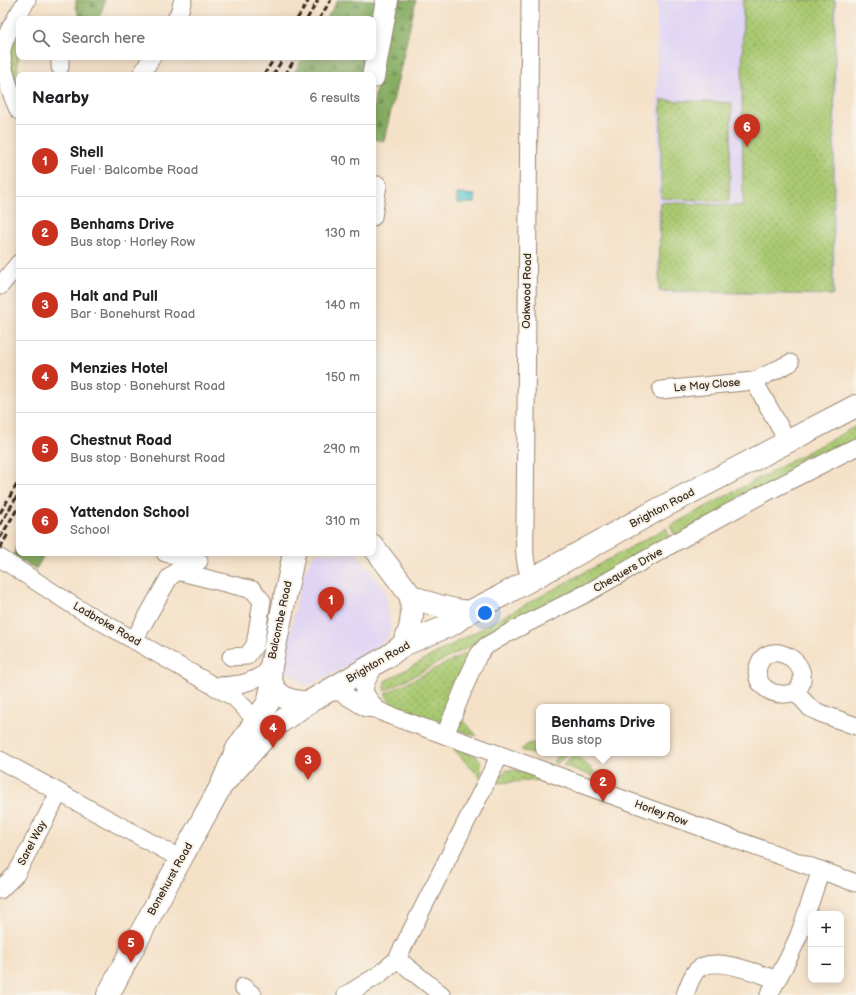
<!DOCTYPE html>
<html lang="en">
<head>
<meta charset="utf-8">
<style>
	:root { --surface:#fff; --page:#f6f6f6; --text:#202124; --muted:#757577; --line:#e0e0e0; --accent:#c8321e }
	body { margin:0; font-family:"Balsamiq Sans",sans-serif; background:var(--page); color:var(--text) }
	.controls { position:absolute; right:12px; bottom:12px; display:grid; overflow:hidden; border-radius:8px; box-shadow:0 2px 10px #0003 }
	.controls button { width:36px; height:36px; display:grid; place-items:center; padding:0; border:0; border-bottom:1px solid var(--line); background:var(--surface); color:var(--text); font:20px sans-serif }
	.you { position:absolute; left:485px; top:613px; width:14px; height:14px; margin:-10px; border:3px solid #fff; border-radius:50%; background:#1a73e8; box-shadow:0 0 0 6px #1a73e833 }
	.badge { display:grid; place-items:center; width:26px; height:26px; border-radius:50%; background:var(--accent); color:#fff; font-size:13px; font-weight:700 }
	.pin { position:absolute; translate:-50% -33px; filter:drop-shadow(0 1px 2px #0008) }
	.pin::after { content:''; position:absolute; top:21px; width:14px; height:12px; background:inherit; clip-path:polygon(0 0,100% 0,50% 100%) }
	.popup { position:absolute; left:536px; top:704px; width:134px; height:52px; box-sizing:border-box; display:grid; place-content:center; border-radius:8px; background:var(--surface); filter:drop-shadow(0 1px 3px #0005); font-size:13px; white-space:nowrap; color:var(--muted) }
	.popup b { font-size:15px; color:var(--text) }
	.popup::after { content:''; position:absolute; left:50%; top:100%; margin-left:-8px; border:8px solid transparent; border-top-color:var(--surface) }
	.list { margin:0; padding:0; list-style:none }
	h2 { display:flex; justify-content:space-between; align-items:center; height:52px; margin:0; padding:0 16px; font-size:17px }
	h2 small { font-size:13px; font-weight:400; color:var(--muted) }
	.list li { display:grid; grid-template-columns:26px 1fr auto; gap:12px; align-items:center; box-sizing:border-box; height:72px; padding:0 16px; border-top:1px solid var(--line) }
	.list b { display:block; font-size:15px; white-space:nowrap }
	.list p { margin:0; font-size:13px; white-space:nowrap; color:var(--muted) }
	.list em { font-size:13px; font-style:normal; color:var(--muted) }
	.icon { flex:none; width:22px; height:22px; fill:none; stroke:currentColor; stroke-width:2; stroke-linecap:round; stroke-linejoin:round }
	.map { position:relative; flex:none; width:856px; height:995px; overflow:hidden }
	.search { position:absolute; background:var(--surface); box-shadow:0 2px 10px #0003; left:16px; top:16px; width:360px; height:44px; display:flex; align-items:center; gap:10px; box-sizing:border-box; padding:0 14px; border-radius:8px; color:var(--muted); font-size:15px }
	.panel { position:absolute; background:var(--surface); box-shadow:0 2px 10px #0003; left:16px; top:72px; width:360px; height:484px; border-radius:8px }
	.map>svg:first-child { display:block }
	.built { fill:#e0d4f4 }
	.green { fill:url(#green-dots); stroke:#727a48 }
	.forest { fill:url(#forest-firs); stroke:#606c40 }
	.water { fill:#5cc9d0; stroke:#4c7a77 }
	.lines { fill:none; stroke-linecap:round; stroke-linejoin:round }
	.minor-casing { stroke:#988673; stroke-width:19 }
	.major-casing { stroke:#988673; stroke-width:24 }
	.minor { stroke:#fff; stroke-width:17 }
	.major { stroke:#fff; stroke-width:22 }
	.rail { stroke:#3b2a1e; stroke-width:3; stroke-dasharray:6 3; stroke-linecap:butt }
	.labels { text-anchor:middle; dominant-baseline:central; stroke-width:4; stroke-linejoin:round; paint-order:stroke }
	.street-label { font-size:11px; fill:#3b2a1e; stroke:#f7f3e8 }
</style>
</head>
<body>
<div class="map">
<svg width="856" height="995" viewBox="0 0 856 995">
	<defs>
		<pattern id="green-dots" width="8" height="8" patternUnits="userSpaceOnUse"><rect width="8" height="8" fill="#a9c971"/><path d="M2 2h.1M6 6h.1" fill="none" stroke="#8ba35c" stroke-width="1.8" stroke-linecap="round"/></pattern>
		<pattern id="forest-firs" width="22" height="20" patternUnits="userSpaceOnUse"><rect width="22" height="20" fill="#86ad63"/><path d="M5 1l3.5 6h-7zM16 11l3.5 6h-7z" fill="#6f8d51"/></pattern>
	</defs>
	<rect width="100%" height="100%" fill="#f7f3e8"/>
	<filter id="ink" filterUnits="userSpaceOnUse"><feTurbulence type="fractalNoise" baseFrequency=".025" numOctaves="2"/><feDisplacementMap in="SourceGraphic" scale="8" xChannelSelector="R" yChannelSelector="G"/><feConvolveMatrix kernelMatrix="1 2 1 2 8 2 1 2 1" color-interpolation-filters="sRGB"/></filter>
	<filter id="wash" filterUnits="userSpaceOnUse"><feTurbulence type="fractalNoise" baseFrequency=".012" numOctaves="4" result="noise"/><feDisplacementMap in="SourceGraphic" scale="16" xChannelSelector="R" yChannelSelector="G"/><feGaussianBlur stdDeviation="0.9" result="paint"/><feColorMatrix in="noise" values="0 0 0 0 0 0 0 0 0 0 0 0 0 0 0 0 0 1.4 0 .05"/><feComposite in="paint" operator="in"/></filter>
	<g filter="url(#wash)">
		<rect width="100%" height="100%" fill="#f5e1c8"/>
		<g class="built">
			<polygon points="657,0 837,0 835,296 658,293"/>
			<polygon points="316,553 355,553 357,554 385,589 391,629 386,640 363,656 336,672 306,686 283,668 302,577 304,571"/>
		</g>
		<g class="green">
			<polygon points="743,0 835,0 833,295 659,291 660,202 743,206 742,83"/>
			<polygon points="13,37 19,43 16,90 9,51"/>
			<polygon points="661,100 732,103 729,202 661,198"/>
			<polygon points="856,426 856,441 676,538 670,526"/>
			<polygon points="666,528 671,540 385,691 385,681"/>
			<polygon points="476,648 444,722 440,723 399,708 390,702 385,694"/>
			<polygon points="459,715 477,736 458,730 456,728"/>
			<polygon points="539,742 538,756 521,750 528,744"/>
			<path d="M452,748c17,5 35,6 28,29z"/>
			<polygon points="558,753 568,753 557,764 553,762"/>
			<polygon points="574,754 576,755 596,773 592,776 563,765"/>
			<polygon points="507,770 520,771 545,780 495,783 498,776"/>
		</g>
		<g class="forest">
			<polygon points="76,0 105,0 101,14 97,19 80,19 76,7"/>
			<polygon points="338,0 377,0 373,19 326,19"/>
			<polygon points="393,0 416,0 384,141 373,139 373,107"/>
			<polygon points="303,57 367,57 364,75 340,75 329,73 327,75 293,75"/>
			<polygon points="19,537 19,553 45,553 36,569 13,556"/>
		</g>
		<polygon class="water" points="457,194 475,195 475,203 457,203"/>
	</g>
	<g filter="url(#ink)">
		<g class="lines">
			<g class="minor-casing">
				<g id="minor">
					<path d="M530,0l-5,523c0,19 -3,40 7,57"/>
					<polyline points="176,19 179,13 183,0"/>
					<polyline points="60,67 60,57"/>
					<polyline points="141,75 152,57"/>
					<path d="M19,111c-7,-13 -17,-43 -17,-58 0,-15 17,-40 25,-53"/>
					<polyline points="373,217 378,185"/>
					<polyline points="0,286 19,263"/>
					<polyline points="754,381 788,442"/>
					<polyline points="661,390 754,381 790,363"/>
					<polyline points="165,553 199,561"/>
					<polyline points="0,558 74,606 235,698 257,721 267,725"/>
					<polyline points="134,640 169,578 177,571 253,590 262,601 255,645 247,656 231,657"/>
					<path d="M376,664c-4,8 -14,20 -11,29 2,5 8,11 11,16"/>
					<path d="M216,686c24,-1 34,-2 54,-16"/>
					<polyline points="327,692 340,692 366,708 376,709 386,714 450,737 856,883"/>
					<path d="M796,692c24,-27 -29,-58 -38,-25 -4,15 9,26 23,27 5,1 10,-1 15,-2l14,16 10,5 36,13"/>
					<polyline points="445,735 470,673 479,654 486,646 512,631 587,593 676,542 761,495 856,447"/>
					<polyline points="0,760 181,859"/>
					<polyline points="0,890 16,874 21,865 59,793"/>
					<polyline points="397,959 442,995"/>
					<polyline points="243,987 253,995"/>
					<polyline points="346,995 380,974 397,959 500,755"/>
					<path d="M685,995c3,-8 6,-19 12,-25 16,-16 62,4 81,10"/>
					<polyline points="769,995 789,957 799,935 821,870"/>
				</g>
			</g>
			<g class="major-casing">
				<g id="major">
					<polyline points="373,77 387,0"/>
					<polyline points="373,546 411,596 412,615 410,629 403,645"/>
					<path d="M294,553l-23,113c-4,26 14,37 38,36"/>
					<path d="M411,596c19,8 37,14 58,16"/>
					<polyline points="221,786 275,726 309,702 390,655 403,645 453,624 469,612 501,596 659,509 856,406"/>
					<polyline points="108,995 161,895 221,786 237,749 268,703 272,686"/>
				</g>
			</g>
			<use href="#minor" class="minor"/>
			<use href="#major" class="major"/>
			<g class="rail">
				<polyline points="297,19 309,0"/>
				<polyline points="307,19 318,0"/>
				<polyline points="319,19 331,0"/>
				<polyline points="264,75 275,57"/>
				<polyline points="273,75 284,57"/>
				<polyline points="285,75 296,57"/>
				<polyline points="0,513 19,481"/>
				<polyline points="0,525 19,493"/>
				<polyline points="0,538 19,506"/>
				<polyline points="0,548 8,534"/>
			</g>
		</g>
	</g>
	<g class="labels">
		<g class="street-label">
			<text transform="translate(527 291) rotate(-89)">Oakwood Road</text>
			<text transform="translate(707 385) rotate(-5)">Le May Close</text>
			<text transform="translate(662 508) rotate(-28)">Brighton Road</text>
			<text transform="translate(628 570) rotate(-30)">Chequers Drive</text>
			<text transform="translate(280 620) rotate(-78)">Balcombe Road</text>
			<text transform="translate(107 624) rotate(30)">Ladbroke Road</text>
			<text transform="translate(378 662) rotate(-30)">Brighton Road</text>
			<text transform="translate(661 813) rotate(20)">Horley Row</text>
			<text transform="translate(32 843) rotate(-62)">Sarel Way</text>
			<text transform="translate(170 879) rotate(-61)">Bonehurst Road</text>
		</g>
	</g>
</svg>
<div class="controls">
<button>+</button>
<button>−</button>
</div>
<div class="you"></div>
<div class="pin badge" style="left:331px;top:620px">1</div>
<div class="pin badge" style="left:603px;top:802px">2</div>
<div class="popup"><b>Benhams Drive</b>Bus stop</div>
<div class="pin badge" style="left:308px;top:780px">3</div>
<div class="pin badge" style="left:273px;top:748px">4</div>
<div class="pin badge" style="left:131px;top:963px">5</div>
<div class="pin badge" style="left:747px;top:147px">6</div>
<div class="search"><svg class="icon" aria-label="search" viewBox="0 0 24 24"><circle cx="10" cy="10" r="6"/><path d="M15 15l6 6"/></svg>Search here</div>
<section class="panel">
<h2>Nearby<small>6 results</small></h2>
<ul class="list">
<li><span class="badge">1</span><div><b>Shell</b><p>Fuel · Balcombe Road</p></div><em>90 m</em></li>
<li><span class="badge">2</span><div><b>Benhams Drive</b><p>Bus stop · Horley Row</p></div><em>130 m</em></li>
<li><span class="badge">3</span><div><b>Halt and Pull</b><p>Bar · Bonehurst Road</p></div><em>140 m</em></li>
<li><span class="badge">4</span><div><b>Menzies Hotel</b><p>Bus stop · Bonehurst Road</p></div><em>150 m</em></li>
<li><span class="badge">5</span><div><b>Chestnut Road</b><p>Bus stop · Bonehurst Road</p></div><em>290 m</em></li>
<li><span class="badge">6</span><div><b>Yattendon School</b><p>School</p></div><em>310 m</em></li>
</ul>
</section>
</div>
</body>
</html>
